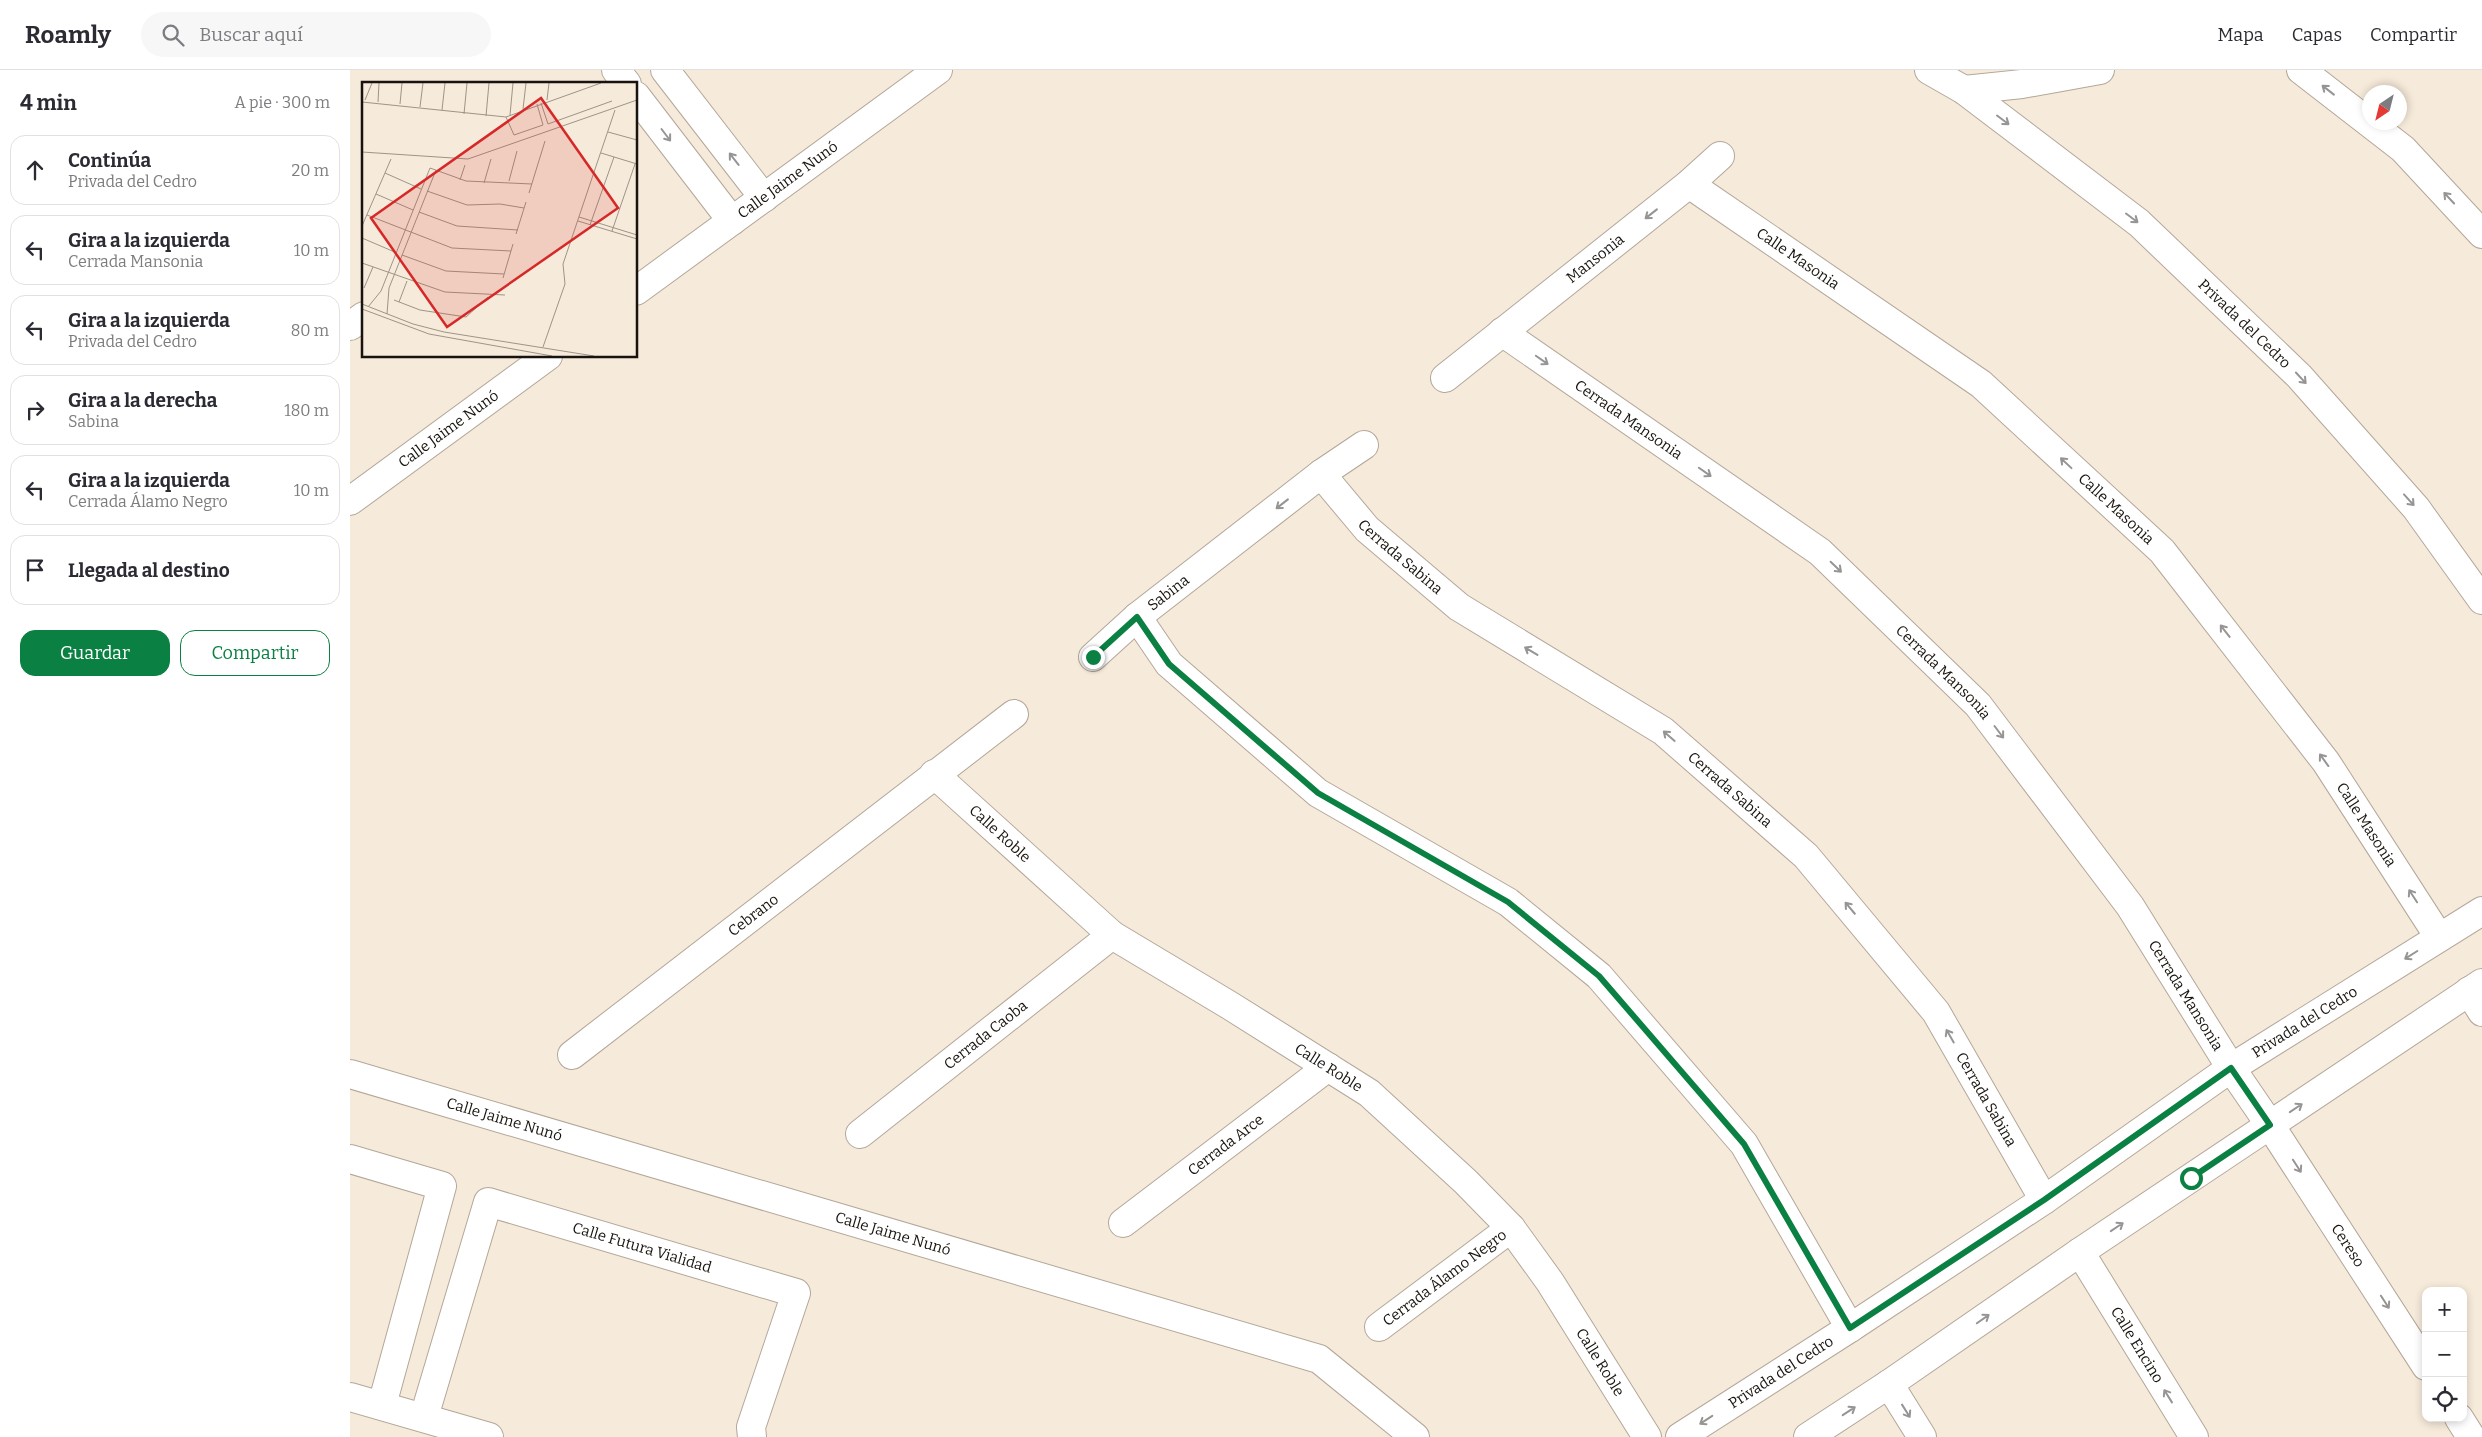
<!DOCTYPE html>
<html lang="es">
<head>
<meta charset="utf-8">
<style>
	:root { --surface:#fff; --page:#f7f7f7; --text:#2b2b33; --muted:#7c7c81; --line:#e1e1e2; --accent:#0b8043 }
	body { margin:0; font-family:Bitter,serif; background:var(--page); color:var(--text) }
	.controls { position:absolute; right:15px; bottom:15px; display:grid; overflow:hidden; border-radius:10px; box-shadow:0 2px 8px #0003 }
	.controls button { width:45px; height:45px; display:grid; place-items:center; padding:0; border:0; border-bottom:1px solid var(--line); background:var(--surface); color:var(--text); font:25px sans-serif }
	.compass { position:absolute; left:2012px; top:15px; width:45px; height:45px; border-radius:50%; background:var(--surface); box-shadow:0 2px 8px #0003; rotate:215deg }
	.stop { position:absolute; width:15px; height:15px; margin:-11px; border:4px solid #0b8043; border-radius:50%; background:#fff }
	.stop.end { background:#0b8043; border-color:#fff; box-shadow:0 1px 5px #0008 }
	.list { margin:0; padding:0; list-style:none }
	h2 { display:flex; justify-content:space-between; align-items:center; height:65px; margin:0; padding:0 20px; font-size:21px }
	h2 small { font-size:16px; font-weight:400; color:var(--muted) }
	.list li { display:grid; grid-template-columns:32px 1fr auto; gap:15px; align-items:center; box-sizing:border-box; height:70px; margin:0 10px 10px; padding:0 10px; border:1px solid var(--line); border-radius:15px }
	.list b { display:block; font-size:19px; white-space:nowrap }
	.list p { margin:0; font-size:16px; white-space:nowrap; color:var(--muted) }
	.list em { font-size:16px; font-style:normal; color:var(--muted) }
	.actions { display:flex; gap:10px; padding:15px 20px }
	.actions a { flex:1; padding:11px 0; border:1px solid var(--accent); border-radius:15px; text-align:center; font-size:18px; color:var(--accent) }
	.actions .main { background:var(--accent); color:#fff }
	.icon { flex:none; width:28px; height:28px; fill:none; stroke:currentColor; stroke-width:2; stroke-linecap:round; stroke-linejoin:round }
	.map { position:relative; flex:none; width:2132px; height:1367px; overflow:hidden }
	header { display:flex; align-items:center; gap:30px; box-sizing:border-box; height:70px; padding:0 25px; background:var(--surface); border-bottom:1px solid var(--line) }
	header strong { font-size:24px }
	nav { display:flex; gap:28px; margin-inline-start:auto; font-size:18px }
	.search { width:350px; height:45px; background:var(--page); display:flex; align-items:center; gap:12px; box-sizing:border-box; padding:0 18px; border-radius:28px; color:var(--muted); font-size:19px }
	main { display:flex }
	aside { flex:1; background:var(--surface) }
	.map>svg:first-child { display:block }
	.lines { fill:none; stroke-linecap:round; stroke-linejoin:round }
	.minor-casing { stroke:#b3a799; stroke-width:30 }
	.minor { stroke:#fff; stroke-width:28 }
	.oneway { stroke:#979593 }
	.route { stroke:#0b8043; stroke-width:6 }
	.labels { text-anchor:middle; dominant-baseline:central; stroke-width:5; stroke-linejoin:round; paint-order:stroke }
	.street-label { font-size:15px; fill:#18130e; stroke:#f6eada }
	.inset-road { fill:none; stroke:#9d9488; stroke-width:1 }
	.view { fill:#d62828; fill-opacity:0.15; stroke:#d62828; stroke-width:2.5 }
	.inset-edge { fill:none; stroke:#18130e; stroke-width:2.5 }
</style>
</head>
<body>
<header>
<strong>Roamly</strong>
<div class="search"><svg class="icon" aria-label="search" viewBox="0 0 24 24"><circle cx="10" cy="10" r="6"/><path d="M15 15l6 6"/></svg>Buscar aquí</div>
<nav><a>Mapa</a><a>Capas</a><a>Compartir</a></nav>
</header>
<main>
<aside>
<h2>4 min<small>A pie · 300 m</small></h2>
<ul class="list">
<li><svg class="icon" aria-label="ahead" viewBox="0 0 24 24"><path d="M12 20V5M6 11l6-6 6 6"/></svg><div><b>Continúa</b><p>Privada del Cedro</p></div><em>20 m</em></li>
<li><svg class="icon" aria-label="left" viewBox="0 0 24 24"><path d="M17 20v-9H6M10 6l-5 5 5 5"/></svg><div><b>Gira a la izquierda</b><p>Cerrada Mansonia</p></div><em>10 m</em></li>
<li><svg class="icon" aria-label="left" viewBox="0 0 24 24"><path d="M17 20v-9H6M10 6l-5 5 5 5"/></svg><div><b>Gira a la izquierda</b><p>Privada del Cedro</p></div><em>80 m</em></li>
<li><svg class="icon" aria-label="right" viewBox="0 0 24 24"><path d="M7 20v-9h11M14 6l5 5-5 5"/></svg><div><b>Gira a la derecha</b><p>Sabina</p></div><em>180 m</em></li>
<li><svg class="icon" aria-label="left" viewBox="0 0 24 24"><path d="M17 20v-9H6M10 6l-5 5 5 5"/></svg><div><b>Gira a la izquierda</b><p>Cerrada Álamo Negro</p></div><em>10 m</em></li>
<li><svg class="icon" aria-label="arrive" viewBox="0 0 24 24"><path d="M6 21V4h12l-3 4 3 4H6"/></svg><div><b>Llegada al destino</b></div></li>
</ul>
<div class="actions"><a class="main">Guardar</a><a>Compartir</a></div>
</aside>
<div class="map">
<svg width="2132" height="1367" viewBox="0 0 2132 1367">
	<rect width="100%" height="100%" fill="#f6eada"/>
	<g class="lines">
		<g class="minor-casing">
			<g id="minor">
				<polyline points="266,0 277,14"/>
				<polyline points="315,0 414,128"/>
				<path id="s1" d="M1579,0l35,20 175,133 160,153 117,132 66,92"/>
				<polyline points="1951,0 2053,79 2132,164"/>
				<polyline points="1614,20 1672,14 1750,0"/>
				<polyline points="286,26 382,151"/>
				<path id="s2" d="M1339,114l292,200 181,167 164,211 113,175"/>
				<path id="s3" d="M286,221l302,-221"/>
				<polyline points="0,256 14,246"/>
				<path id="s4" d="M1152,262l318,220 158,153 152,201 101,162 39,57 156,241"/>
				<path id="s5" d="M1095,308l244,-194 31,-28"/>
				<path id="s6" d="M971,404l46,55 92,78 204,124 143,125 130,156 108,188"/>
				<path id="s7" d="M0,431l198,-145"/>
				<polyline points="787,547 819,594 968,723 1158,832 1249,906 1394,1074 1500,1258"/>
				<path id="s8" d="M743,587l44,-40 184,-143 43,-29"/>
				<path id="s9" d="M584,704l178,161 117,70 140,88 97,89 45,46 39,54 97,155"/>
				<polyline points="2119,921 2132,942"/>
				<path id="s10" d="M222,985l442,-341"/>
				<path id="s11" d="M0,1004l969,285 96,78"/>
				<path id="s12" d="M510,1064l252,-199"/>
				<polyline points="0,1089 92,1116 32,1335"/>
				<path id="s13" d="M773,1153l205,-156"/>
				<path id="s14" d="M1730,1182l114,185"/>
				<path id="s15" d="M1029,1257l132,-99"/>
				<polyline points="1539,1314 1572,1367"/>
				<polyline points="0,1327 139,1367"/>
				<path id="s16" d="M74,1347l64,-215 308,91 -45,134 1,10"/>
				<polyline points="2109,1348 2121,1367"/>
				<path id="s17" d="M1330,1367l170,-109 194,-128 187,-132 251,-157"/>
				<polyline points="1458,1367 1539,1314 1730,1182 2132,913"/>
			</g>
		</g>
		<use href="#minor" class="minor"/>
	</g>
	<defs><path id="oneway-shaft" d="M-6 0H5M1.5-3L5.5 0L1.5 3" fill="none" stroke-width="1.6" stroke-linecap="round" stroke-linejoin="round" transform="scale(1.25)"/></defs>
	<g class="oneway">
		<use href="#oneway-shaft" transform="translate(1978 20) rotate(-142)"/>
		<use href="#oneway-shaft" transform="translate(1653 50) rotate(37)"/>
		<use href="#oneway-shaft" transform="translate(316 65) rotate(53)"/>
		<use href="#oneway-shaft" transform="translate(384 89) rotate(-128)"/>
		<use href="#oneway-shaft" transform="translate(2099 128) rotate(-133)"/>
		<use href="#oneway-shaft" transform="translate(1301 144) rotate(142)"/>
		<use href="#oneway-shaft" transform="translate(1782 148) rotate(37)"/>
		<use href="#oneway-shaft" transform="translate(1192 290) rotate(35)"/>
		<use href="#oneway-shaft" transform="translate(1951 308) rotate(47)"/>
		<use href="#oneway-shaft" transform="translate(1716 393) rotate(-137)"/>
		<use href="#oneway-shaft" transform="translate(1355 402) rotate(35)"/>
		<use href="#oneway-shaft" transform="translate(2059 430) rotate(48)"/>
		<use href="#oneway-shaft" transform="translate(932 434) rotate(142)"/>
		<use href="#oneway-shaft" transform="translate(1486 497) rotate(44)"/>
		<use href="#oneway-shaft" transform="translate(1875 561) rotate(-128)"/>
		<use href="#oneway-shaft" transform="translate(1181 581) rotate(-149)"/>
		<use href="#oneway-shaft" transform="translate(1649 662) rotate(53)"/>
		<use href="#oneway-shaft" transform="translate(1319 666) rotate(-139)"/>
		<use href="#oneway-shaft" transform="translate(1974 690) rotate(-126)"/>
		<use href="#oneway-shaft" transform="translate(2063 826) rotate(-123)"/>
		<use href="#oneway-shaft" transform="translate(1500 838) rotate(-130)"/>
		<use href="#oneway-shaft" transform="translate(2061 885) rotate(148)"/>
		<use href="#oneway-shaft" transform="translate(1600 966) rotate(-120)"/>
		<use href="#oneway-shaft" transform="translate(1946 1038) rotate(-34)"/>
		<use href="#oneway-shaft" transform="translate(1947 1096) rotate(57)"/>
		<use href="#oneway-shaft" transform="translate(1767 1157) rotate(-34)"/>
		<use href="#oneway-shaft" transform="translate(2035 1232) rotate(57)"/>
		<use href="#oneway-shaft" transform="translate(1633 1249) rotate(-35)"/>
		<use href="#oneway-shaft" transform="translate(1818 1326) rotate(-122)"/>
		<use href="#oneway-shaft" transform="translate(1499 1341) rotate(-33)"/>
		<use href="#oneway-shaft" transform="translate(1556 1341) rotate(58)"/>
		<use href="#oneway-shaft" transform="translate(1356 1350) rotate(147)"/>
	</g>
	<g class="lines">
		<polyline class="route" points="743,587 787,547 819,594 968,723 1158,832 1249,906 1394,1074 1500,1258 1694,1130 1881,998 1920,1055 1841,1108"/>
	</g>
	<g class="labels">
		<g class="street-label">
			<text stroke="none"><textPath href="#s3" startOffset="188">Calle Jaime Nunó</textPath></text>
			<text stroke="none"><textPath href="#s5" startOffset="192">Mansonia</textPath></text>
			<text stroke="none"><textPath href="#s2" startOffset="132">Calle Masonia</textPath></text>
			<text stroke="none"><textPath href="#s1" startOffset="406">Privada del Cedro</textPath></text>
			<text stroke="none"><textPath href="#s4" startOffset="154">Cerrada Mansonia</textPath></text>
			<text stroke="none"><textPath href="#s7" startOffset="122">Calle Jaime Nunó</textPath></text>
			<text stroke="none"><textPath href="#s2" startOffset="538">Calle Masonia</textPath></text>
			<text stroke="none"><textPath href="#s6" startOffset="115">Cerrada Sabina</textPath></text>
			<text stroke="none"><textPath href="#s8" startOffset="99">Sabina</textPath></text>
			<text stroke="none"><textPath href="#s4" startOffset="559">Cerrada Mansonia</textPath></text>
			<text stroke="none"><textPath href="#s6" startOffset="520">Cerrada Sabina</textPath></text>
			<text stroke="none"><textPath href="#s2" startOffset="942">Calle Masonia</textPath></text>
			<text stroke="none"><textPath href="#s9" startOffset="89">Calle Roble</textPath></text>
			<text stroke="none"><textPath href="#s10" startOffset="229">Cebrano</textPath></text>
			<text stroke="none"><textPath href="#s4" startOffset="964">Cerrada Mansonia</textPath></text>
			<text stroke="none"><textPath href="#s17" startOffset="750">Privada del Cedro</textPath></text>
			<text stroke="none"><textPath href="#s12" startOffset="160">Cerrada Caoba</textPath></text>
			<text stroke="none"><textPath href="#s9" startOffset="494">Calle Roble</textPath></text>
			<text stroke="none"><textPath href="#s6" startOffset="925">Cerrada Sabina</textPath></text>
			<text stroke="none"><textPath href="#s11" startOffset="161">Calle Jaime Nunó</textPath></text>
			<text stroke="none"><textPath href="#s13" startOffset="129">Cerrada Arce</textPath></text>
			<text stroke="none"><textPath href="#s11" startOffset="566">Calle Jaime Nunó</textPath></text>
			<text stroke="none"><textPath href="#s4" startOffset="1262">Cereso</textPath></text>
			<text stroke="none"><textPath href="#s16" startOffset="385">Calle Futura Vialidad</textPath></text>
			<text stroke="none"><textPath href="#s15" startOffset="82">Cerrada Álamo Negro</textPath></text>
			<text stroke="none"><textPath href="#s14" startOffset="109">Calle Encino</textPath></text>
			<text stroke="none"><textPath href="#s9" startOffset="899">Calle Roble</textPath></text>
			<text stroke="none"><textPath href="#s17" startOffset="120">Privada del Cedro</textPath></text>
		</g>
	</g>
	<g transform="translate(12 12)">
		<rect width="275" height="275" fill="#f6eada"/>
		<path class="inset-road" d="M3,18l7,-17M185,18l2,-17M0,20l144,15 95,-34M16,20l1,-19M179,21l7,21 64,-23M38,22l2,-21M58,25l3,-24M161,27l3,-26M80,28l3,-27M102,32l3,-31M148,33l3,-32M124,34l3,-33M144,35l8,18 29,-10 -6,-21M246,50l29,8M0,70l106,7 169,-59M239,71l36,11M23,91l36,16M98,98l5,-15M147,99l8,-30M122,101l7,-24M65,109l40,14 33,-1 24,4M167,111l16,-52M14,112l37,16M57,130l38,14 61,4M5,133l85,33 59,3M217,135l58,18M216,139l59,18M228,143l24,-68M0,144l29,-67M250,149l23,-67M154,152l10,-32M0,156l35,15M40,173l44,16 58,3M0,181l83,29 60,3M141,196l10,-34M2,206l9,-21M32,218l26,10 46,7 22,-20M37,220l8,-21M0,222l51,20 31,8 150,24M6,225l13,-16 49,-123 36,13 66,3M0,227l67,25 123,22M25,232l2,-26 47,-118M181,265l22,-63 -2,-20 52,-154"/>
		<path class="view" d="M179,16l77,110 -171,119 -76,-109z"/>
		<rect width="275" height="275" class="inset-edge"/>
	</g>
</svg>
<div class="controls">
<button>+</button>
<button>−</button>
<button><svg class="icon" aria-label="locate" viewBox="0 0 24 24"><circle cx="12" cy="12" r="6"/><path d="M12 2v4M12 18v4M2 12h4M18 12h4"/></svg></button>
</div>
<svg class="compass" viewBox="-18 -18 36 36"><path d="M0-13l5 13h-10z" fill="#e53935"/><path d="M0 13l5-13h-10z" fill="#7c7c81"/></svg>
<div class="stop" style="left:1841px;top:1108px"></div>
<div class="stop end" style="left:743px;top:587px"></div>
</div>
</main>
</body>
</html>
